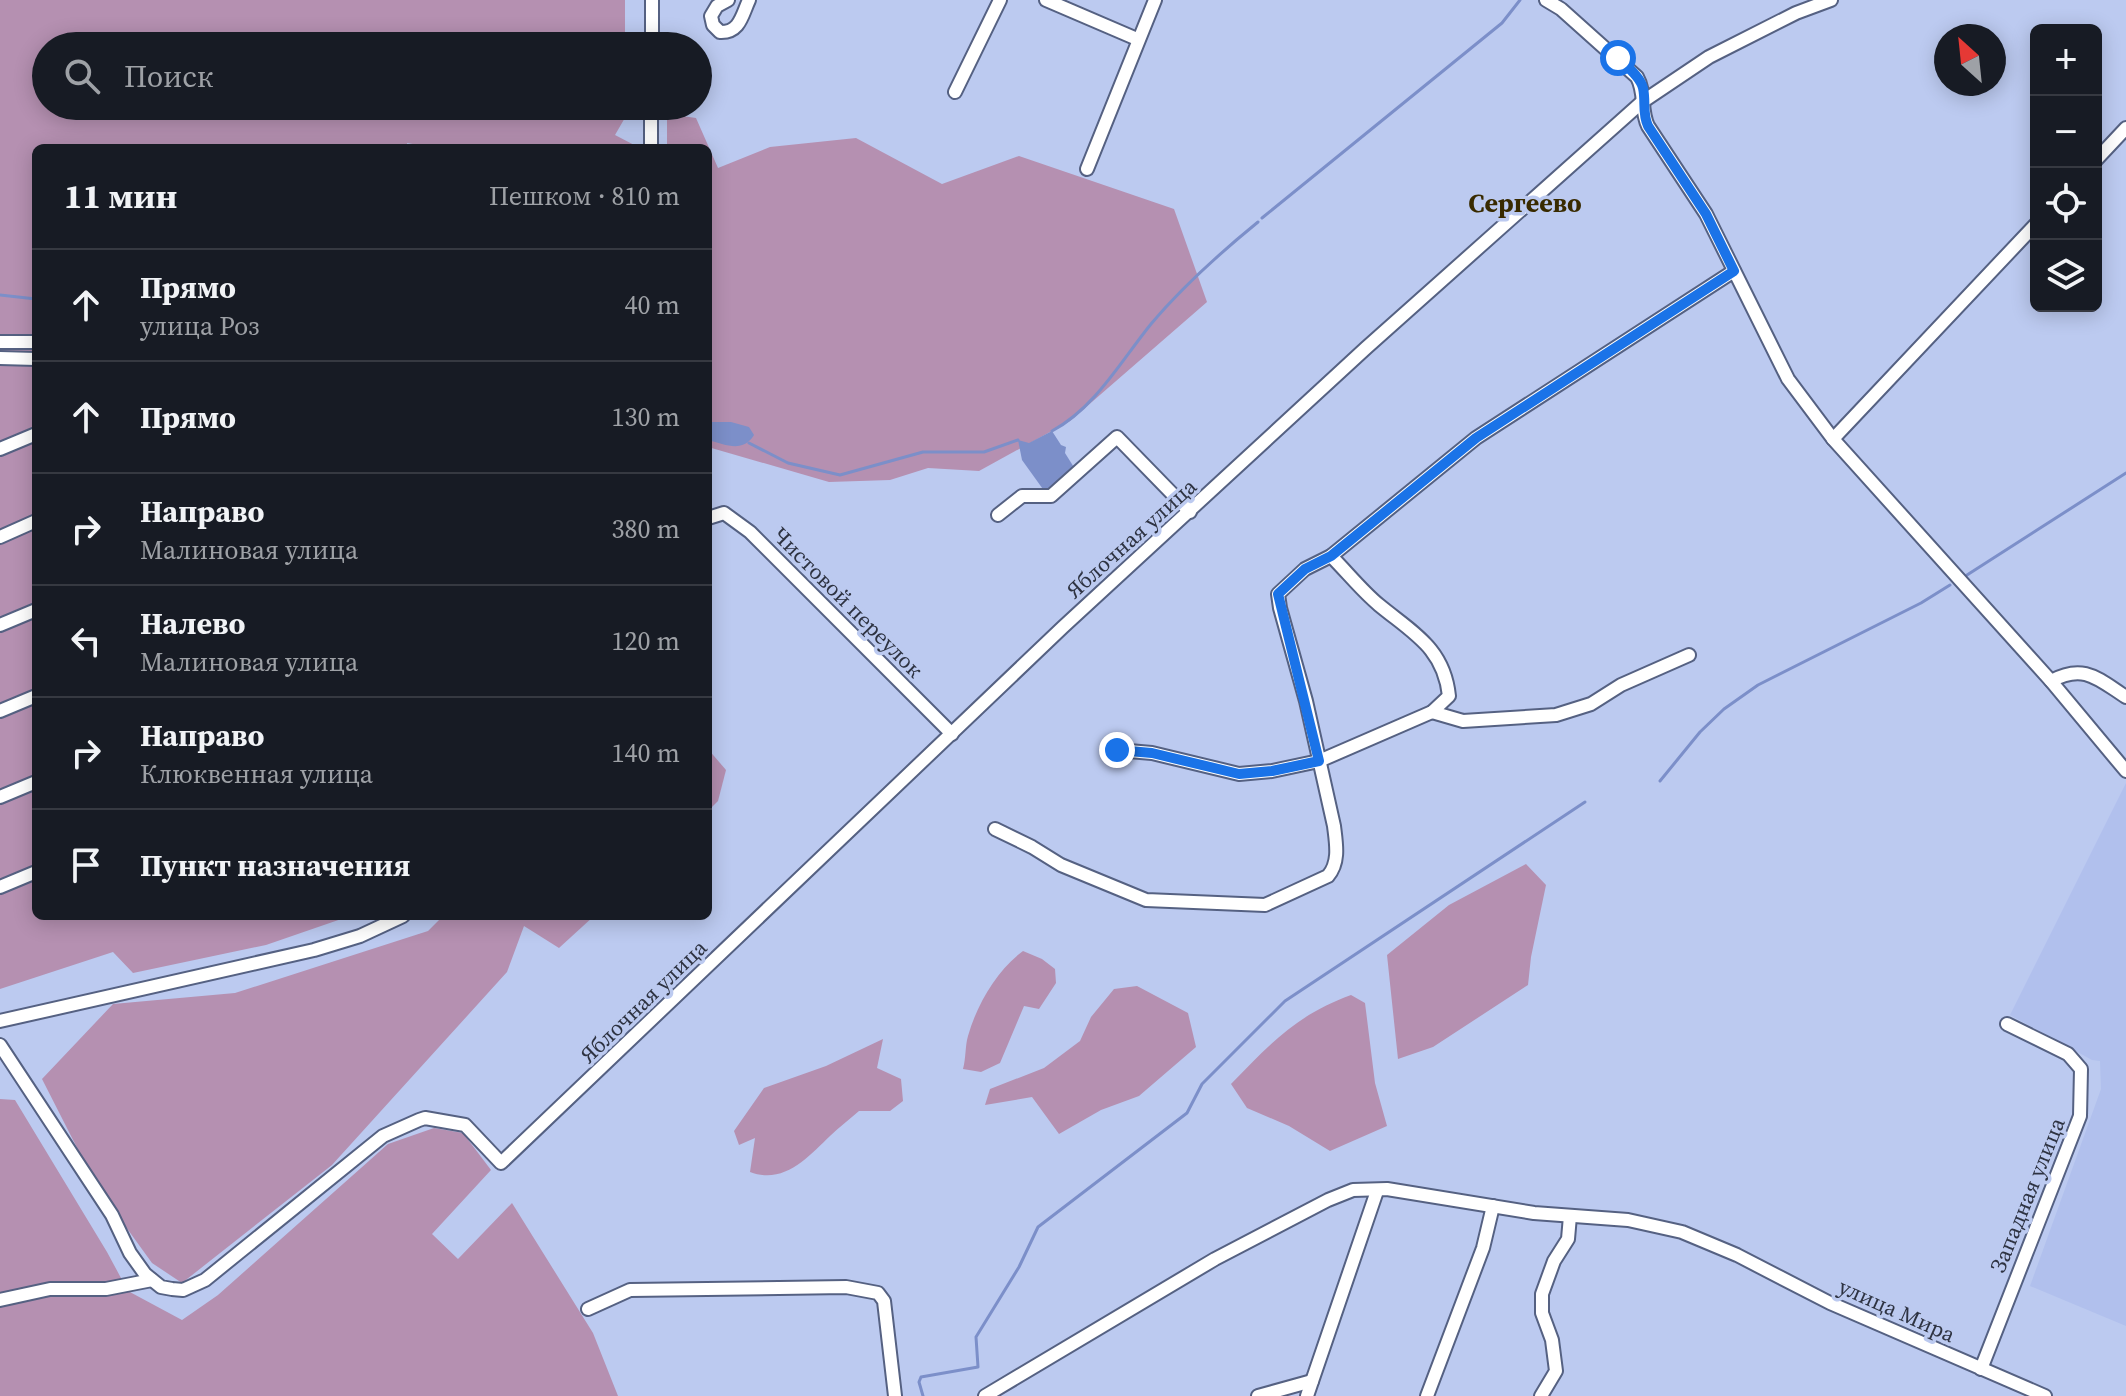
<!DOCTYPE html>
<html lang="ru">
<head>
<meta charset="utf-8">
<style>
	:root { --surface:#171b24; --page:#20242c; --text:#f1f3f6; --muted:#9ea1a6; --line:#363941 }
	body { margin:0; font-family:"Source Serif 4",serif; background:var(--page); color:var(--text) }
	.controls { position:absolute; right:24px; top:24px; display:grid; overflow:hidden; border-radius:12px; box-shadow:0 4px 20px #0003 }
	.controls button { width:72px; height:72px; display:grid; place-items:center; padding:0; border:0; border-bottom:2px solid var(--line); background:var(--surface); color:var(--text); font:40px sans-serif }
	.compass { position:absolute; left:1934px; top:24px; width:72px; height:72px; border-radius:50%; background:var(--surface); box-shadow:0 4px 20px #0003; rotate:333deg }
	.stop { position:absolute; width:24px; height:24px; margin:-18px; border:6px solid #1a73e8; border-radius:50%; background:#fff }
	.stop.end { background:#1a73e8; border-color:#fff; box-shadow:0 2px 8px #0008 }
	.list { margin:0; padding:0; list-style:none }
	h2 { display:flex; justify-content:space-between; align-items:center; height:104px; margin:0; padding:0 32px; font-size:34px }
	h2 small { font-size:26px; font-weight:400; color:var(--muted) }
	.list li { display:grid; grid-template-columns:52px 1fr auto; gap:24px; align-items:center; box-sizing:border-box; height:112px; padding:0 32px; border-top:2px solid var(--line) }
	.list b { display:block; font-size:30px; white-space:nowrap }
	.list p { margin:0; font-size:26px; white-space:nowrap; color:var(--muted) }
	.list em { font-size:26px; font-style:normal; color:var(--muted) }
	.icon { flex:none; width:44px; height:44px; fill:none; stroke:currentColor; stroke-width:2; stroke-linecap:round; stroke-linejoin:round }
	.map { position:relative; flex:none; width:2126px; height:1396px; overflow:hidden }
	.search { position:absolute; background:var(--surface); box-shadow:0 4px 20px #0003; left:32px; top:32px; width:680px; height:88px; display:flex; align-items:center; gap:20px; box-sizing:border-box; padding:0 28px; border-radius:44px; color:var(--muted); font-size:30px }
	.panel { position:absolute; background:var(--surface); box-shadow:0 4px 20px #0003; left:32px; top:144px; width:680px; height:776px; border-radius:12px }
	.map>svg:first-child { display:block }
	.built { fill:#b1c0ed }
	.green { fill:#b590b1 }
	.water { fill:#7c8fc9 }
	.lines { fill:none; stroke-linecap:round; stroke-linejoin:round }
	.stream { stroke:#7c8fc9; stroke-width:3 }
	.street-casing { stroke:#556182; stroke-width:16 }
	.street { stroke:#fff; stroke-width:12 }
	.route { stroke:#1a73e8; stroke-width:10 }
	.labels { text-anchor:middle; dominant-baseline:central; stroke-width:7; stroke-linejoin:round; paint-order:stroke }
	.street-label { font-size:22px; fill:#2e3342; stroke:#bccaf0 }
	.quarter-label { font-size:26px; font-weight:bold; fill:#382a00; stroke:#bccaf0 }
</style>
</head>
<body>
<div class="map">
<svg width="2126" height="1396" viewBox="0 0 2126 1396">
	<rect width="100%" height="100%" fill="#bccaf0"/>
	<polygon class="built" points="2126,783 2126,1326 2030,1286 2101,1089 2100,1061 2092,1060 2010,1015"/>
	<g class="green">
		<polygon points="0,0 625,0 625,46 46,46 46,106 626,106 626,116 615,135 640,148 435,148 407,143 408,148 36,148 36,916 350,916 266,945 133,973 113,952 0,989"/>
		<polygon points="667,114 696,118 718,168 770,147 856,138 942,184 1019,156 1174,209 1207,302 1070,421 979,471 928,468 890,480 829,482 708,447 708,148 667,148"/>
		<polygon points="708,749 726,770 718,801 708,811"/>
		<polygon points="1526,864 1546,885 1531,957 1528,985 1433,1047 1398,1059 1387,955 1449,905"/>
		<polygon points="443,916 594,916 559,948 524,926 507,972 332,1165 182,1283 152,1263 97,1187 42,1079 113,1004 235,993 428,931"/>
		<path d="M1023,951l19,8 13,10 1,14 -17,26 -15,-3 -24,57 -19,9 -18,-3c3,-11 2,-23 5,-33 9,-32 29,-66 55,-85z"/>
		<polygon points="1137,986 1188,1013 1196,1047 1139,1096 1101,1110 1059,1134 1032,1097 985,1105 990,1089 1044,1068 1080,1041 1091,1017 1114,989"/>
		<path d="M1351,995l14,8 10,80 12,43 -57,25 -41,-25 -42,-18 -16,-24c39,-40 65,-69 120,-89z"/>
		<path d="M883,1039l-6,29 24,11 2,22 -13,10h-31c-9,8 -20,16 -29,25 -22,21 -46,49 -80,36l5,-34 -16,7 -5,-14 30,-43 62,-22z"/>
		<polygon points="0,1099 15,1100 107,1252 128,1291 182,1320 218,1295 388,1144 434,1128 463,1133 491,1170 432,1234 458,1259 512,1203 593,1333 618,1396 0,1396"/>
	</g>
	<g class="water">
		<path d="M708,422h23l18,5 5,8c-11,18 -28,10 -46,5z"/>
		<polygon points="1052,431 1061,445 1066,447 1065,453 1075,469 1045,492 1022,460 1018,440 1029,443"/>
	</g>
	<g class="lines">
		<g class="stream">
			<polyline points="1262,218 1502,23 1520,0"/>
			<polyline points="0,295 36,299"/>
			<path d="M1052,431c43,-23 69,-70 99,-107 32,-38 69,-71 107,-102"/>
			<polyline points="749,443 788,463 840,475 923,452 984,452 1018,440"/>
			<polyline points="1967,575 2126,473"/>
			<polyline points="1660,781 1700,732 1724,709 1758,685 1921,603 1950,585"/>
			<polyline points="923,1396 919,1382 921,1377 978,1367 976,1337 1019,1267 1038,1227 1187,1113 1202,1084 1285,1001 1585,802"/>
		</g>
		<g class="street-casing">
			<g id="street">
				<path d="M728,0l-11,6 -6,10 2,9 7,7c20,1 22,-17 29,-32"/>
				<polyline points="1046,0 1137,39"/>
				<path d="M1546,0l15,9 76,68c9,16 3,33 11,49l58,88 82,165 45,60 218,242 75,90"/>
				<polyline points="652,46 652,0"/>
				<polyline points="955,92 1000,0"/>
				<polyline points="651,148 651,106"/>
				<polyline points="2096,160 2126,128"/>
				<polyline points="1087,169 1155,0"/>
				<polyline points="0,342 36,342"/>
				<polyline points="0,358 36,359"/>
				<polyline points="1833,439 2036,224"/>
				<polyline points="0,449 36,434"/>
				<polyline points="998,515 1022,496 1051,496 1117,437 1190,512"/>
				<polyline points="708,518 724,513 750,532 952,734"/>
				<polyline points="0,537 36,521"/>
				<polyline points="0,625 36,610"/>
				<path d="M2051,681c33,-18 47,-2 75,16"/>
				<polyline points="0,711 36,696"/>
				<polyline points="1432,712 1463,721 1556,715 1591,704 1621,685 1689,655"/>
				<path d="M1117,750l35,3 87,21 33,-3 47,-10 113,-49 17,-16c-5,-48 -36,-63 -70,-91 -17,-14 -32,-33 -48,-49"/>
				<polyline points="0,797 36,782"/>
				<path d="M995,829l37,18 29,18 85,35 119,5 63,-29c12,-14 8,-33 6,-50l-28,-125 -26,-93 -2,-14 27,-25 26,-13 145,-118 258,-167"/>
				<polyline points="0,887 36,872"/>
				<polyline points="0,1021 314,950 360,936 403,916"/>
				<polyline points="0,1045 112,1215 130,1253 145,1274 161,1287 172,1289 183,1290 205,1280 383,1136 419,1120 425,1118 465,1125 501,1163 1063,627 1366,348 1642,102 1709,57 1796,13 1831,0"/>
				<polyline points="0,1300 50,1289 106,1289 152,1280"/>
				<polyline points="588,1309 630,1290 846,1287 878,1293 884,1301 895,1396"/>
				<polyline points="1981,1369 2080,1116 2081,1069 2068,1054 2007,1024"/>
				<polyline points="985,1396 1215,1259 1328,1200 1353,1190 1387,1189 1534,1213 1628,1220 1682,1232 1737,1255 1830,1303 2045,1396"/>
				<polyline points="1258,1396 1312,1381"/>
				<polyline points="1307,1396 1377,1191"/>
				<polyline points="1427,1396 1483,1248 1493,1206"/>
				<polyline points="1541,1396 1556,1371 1552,1340 1542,1313 1542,1294 1554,1261 1568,1239 1570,1216"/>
			</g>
		</g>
		<use href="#street" class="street"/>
	</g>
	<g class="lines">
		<path class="route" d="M1117,750l35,3 87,21 33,-3 47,-10 -41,-167 27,-25 26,-13 145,-118 258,-167 -28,-57 -58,-88c-6,-13 -2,-25 -5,-38 -3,-12 -17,-22 -25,-30"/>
	</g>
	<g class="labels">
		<g class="street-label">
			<text transform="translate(1131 538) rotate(-42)">Яблочная улица</text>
			<text transform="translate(848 602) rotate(45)">Чистовой переулок</text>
			<text transform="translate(643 1001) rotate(-44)">Яблочная улица</text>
			<text transform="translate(2027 1195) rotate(-68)">Западная улица</text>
			<text transform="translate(1897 1310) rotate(24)">улица Мира</text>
		</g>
		<g class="quarter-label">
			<text x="1525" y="203">Сергеево</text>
		</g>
	</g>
</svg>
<div class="controls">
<button>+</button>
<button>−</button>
<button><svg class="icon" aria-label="locate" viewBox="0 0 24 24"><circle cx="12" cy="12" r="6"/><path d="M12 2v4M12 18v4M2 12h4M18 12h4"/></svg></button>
<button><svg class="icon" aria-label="layers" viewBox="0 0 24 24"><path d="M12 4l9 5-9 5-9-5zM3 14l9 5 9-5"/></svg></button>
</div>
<svg class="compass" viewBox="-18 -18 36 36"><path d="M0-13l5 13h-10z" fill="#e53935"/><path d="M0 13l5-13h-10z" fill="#9ea1a6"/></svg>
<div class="stop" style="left:1618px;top:58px"></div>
<div class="stop end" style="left:1117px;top:750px"></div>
<div class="search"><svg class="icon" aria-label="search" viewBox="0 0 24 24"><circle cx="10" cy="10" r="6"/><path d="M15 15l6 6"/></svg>Поиск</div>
<section class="panel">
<h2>11 мин<small>Пешком · 810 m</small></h2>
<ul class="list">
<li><svg class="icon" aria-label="ahead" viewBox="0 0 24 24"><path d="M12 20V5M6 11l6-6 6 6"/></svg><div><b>Прямо</b><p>улица Роз</p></div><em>40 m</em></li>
<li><svg class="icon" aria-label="ahead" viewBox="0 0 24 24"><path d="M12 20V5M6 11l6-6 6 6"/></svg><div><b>Прямо</b></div><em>130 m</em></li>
<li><svg class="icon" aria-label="right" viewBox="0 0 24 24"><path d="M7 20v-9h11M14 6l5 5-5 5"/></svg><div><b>Направо</b><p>Малиновая улица</p></div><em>380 m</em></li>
<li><svg class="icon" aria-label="left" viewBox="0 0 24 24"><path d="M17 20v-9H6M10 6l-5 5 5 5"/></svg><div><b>Налево</b><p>Малиновая улица</p></div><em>120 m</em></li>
<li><svg class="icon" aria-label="right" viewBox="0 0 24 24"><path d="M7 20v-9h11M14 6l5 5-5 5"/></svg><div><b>Направо</b><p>Клюквенная улица</p></div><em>140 m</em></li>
<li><svg class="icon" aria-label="arrive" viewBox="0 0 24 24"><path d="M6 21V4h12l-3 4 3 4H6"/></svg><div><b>Пункт назначения</b></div></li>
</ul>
</section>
</div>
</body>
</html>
